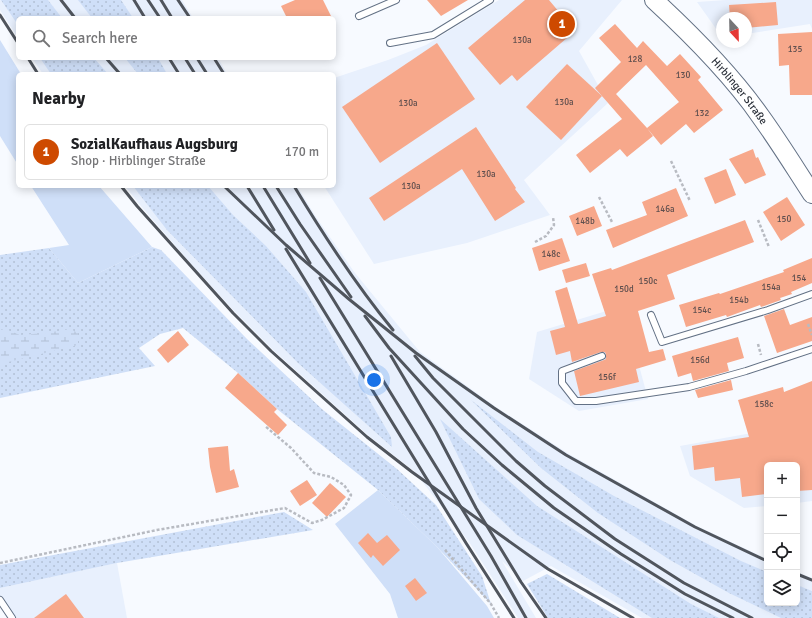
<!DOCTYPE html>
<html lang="en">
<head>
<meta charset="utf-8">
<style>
	:root { --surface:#fff; --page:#f6f6f6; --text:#202124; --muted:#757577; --line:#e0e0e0; --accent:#ce4a00 }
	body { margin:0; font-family:Signika,sans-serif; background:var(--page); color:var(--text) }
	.controls { position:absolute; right:12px; bottom:12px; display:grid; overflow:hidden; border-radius:6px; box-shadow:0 2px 10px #0003 }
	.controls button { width:36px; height:36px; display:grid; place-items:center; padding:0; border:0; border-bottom:1px solid var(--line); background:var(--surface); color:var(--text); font:20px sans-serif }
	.compass { position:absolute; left:716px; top:12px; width:36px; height:36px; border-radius:50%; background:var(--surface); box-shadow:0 2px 10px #0003; rotate:158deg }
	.you { position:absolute; left:374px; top:380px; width:14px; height:14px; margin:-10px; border:3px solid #fff; border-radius:50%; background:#1a73e8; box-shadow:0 0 0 6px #1a73e833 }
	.badge { display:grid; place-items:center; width:26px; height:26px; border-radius:50%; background:var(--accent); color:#fff; font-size:13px; font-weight:700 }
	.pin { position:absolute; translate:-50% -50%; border:2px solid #fff; box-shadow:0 1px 4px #0006 }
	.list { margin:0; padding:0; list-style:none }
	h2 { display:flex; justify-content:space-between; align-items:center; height:52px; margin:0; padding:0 16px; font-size:17px }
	h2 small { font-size:13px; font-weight:400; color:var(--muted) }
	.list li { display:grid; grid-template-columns:26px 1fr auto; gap:12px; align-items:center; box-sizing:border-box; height:56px; margin:0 8px 8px; padding:0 8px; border:1px solid var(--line); border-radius:6px }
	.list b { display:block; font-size:15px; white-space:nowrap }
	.list p { margin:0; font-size:13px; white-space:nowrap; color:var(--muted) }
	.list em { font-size:13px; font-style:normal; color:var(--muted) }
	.icon { flex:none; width:22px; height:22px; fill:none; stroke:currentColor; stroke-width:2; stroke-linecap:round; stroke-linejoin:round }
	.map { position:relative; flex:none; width:812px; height:618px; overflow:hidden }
	.search { position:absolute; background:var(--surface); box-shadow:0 2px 10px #0003; left:16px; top:16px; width:320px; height:44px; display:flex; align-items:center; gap:10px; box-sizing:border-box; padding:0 14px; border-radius:6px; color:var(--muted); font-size:15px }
	.panel { position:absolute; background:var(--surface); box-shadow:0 2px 10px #0003; left:16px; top:72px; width:320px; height:116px; border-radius:6px }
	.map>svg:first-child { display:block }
	.built { fill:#e8f0fd }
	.grass { fill:url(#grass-dots) }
	.wetland { fill:url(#wetland-marsh) }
	.garden { fill:#cfdff8 }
	.building { fill:#f7a88b; fill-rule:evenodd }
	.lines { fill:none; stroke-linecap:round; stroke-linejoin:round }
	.lane-casing { stroke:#637185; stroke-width:8 }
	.secondary-casing { stroke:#637185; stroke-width:20 }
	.path { stroke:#b8bbc2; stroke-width:2.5; stroke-dasharray:3 2; stroke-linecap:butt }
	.lane { stroke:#fff; stroke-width:6 }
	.secondary { stroke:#fff; stroke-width:18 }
	.rail { stroke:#50555d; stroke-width:3 }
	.labels { text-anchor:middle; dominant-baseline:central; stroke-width:3; stroke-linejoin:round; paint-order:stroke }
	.number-label { font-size:9px; fill:#5f4f4e }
	.street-label { font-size:11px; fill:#2c313a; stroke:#fff }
</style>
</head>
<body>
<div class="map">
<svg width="812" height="618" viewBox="0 0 812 618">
	<defs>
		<pattern id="grass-dots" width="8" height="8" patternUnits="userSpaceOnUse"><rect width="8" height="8" fill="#cfdff8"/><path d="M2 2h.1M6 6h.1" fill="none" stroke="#b2c0d5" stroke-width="1.8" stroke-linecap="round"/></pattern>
		<pattern id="wetland-marsh" width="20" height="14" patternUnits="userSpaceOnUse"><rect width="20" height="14" fill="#cfdff8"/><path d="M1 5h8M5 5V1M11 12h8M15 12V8" fill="none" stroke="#b2c0d5"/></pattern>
	</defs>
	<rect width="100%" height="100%" fill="#f7faff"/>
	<g class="built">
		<polygon points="0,0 182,0 193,18 18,18 18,38 0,10"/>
		<polygon points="499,0 622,0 579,51 608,103 524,180 550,215 467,243 374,264 324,186 334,186 334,78 388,60 426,45"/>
		<polygon points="726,0 812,0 812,29 810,24 746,34 746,18 722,18 722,37 697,2"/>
		<polygon points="32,58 218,58 227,74 43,74"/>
		<polygon points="125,186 297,186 316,217 355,273 420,352 496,407 569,454 697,526 767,559 767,603 797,603 797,572 812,578 812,618 642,618 551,566 523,581 502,561 536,618 518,618 469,542 414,471 369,436 273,350 235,312 192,265 140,205"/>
		<polygon points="623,306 648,399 579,411 529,379 537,332"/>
		<polygon points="812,418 812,501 797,503 797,465 767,465 767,506 744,508 690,476 680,446 785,427"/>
		<polygon points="117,563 127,618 16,618 0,597 0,588"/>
	</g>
	<g class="grass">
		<polygon points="1,0 48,0 62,18 18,18 18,25"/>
		<polygon points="78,0 121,0 133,18 92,18"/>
		<polygon points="40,58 94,58 108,74 51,74"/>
		<polygon points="125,58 158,58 167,74 138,74"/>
		<polygon points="133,186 208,186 233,215 266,246 306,292 391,437 392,447 298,363 167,230"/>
		<polygon points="152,247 161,250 247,339 323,410 397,469 436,505 482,576 491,604 437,547 378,490 277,409 238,373 183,328 160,334 139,348 155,366 0,398 0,255 49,248 78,283"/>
		<polygon points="471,400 538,452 614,496 741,561 767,572 767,603 797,603 797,585 812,591 812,618 781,618 729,593 670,560 598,513 541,468"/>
		<polygon points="440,419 537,506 691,604 719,618 652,618 517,535 479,499"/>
		<polygon points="284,512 313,530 117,563 0,588 0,565"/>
		<polygon points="547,574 620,618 548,618 527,584"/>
	</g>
	<polygon class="wetland" points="5,329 20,335 46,333 70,329 78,333 78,345 0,364 0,330"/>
	<g class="garden">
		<polygon points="0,40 21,74 18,74 18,165 0,136"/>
		<polygon points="31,186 99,186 152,247 78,283 49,248 69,245"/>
		<polygon points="378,490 437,547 487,606 494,618 398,618 390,594 335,524"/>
	</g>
	<g class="building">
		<polygon points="295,0 323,0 332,18 287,18 281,6"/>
		<polygon points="427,0 468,0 441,16"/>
		<polygon points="525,0 549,0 575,31 517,81 512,75 500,85 468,48"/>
		<polygon points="776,2 778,25 746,28 746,18 730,18 729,5"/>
		<path d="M615,24l22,24 6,-7 24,25 13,-12 21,23 -3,3 25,30 -29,23 -8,-9 -25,21 -14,-17 6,8 -26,21 -7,-8 -30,24 -14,-18 46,-36 -27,-31 26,-26 -22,-24zM646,65l33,37 -32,26 -31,-34z"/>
		<polygon points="812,32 812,95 790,95 789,65 779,66 778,34"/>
		<polygon points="437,43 475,99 380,163 342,107"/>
		<polygon points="567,64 602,96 561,140 526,107"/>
		<polygon points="476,127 516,188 515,189 525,202 495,221 462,169 384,221 369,198"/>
		<polygon points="753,149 756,158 758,157 766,175 745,184 729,159"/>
		<polygon points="726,169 736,195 715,204 704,178"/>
		<polygon points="676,188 688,216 613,248 606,230 647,215 642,202"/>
		<polygon points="787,197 805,225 781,241 763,212"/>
		<polygon points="594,206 602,226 577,236 569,216"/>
		<polygon points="745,220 754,242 667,275 675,299 638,311 649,352 663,349 666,360 636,369 639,382 580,396 574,371 604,360 606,359 606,355 605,352 601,352 572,362 570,351 556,355 550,331 565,327 555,291 567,287 578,324 606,316 592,274 611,268 612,270"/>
		<polygon points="562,238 570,261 539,271 532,248"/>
		<polygon points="812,258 812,283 791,292 792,294 780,298 781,300 761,307 760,305 727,317 726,315 686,327 679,305 719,293 720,294 784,272 783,270"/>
		<polygon points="586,263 590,276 566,283 562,270"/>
		<polygon points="784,309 790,325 812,317 812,341 777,353 764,316"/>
		<polygon points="178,331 189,345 168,363 157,350"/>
		<polygon points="738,337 744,358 727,363 729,371 693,381 691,373 678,377 672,356"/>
		<polygon points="238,373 277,409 274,412 287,425 278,435 225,388"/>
		<polygon points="731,380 733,390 698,398 695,390"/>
		<polygon points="812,381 812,490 797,491 797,465 767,465 767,494 742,497 740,478 715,481 714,467 694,470 692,446 749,437 738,400 783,387 784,392"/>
		<polygon points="228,446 230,471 234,469 239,487 216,493 210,467 208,448"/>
		<polygon points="307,480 317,495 300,506 290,491"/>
		<polygon points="330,483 346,497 327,517 312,503"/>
		<polygon points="368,533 377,543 387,535 400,550 383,566 373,555 371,558 358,543"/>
		<polygon points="415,578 427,593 416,601 405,586"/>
		<polygon points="66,594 84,618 34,618"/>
	</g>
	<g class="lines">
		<g class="lane-casing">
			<g id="lane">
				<polyline points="359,16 396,0"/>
				<polyline points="390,43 433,35 490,0"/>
				<polyline points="651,315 662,342 768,310 812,294"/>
				<polyline points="602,356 562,371 562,383 576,401 596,401 689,387 746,371 812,349"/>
				<polyline points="0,600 12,618"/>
			</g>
		</g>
		<g class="secondary-casing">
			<g id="secondary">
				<path id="s1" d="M654,0c38,35 77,74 107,117 18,25 34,51 51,77"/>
			</g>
		</g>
		<g class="path">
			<polyline points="671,161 690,201"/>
			<polyline points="599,197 612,222"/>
			<polyline points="758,220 769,247"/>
			<polyline points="535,242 546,236 554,225 553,217"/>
			<polyline points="808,324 812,335"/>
			<polyline points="758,344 761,355"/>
			<polyline points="445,550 491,604 499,618"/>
			<polyline points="0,563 157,530 285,508 312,523 322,520 344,508 351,495 344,485 331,477 314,473 291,448 265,426"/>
		</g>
		<use href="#lane" class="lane"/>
		<use href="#secondary" class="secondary"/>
		<g class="rail">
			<polyline points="61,0 75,18"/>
			<polyline points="134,0 145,18"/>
			<polyline points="148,0 160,18"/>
			<polyline points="161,0 172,18"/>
			<polyline points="178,0 190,18"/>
			<polyline points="0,15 18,43"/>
			<polyline points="28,58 38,74"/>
			<polyline points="106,58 120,74"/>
			<polyline points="169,58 179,74"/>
			<polyline points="185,58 195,74"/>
			<polyline points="197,58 207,74"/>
			<polyline points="214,58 224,74"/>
			<polyline points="121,186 137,206 233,313 271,351 367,437 412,472 548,569 633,618"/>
			<polyline points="224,186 286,245 350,300 416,353 494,408 566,455 695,527 767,561"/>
			<polyline points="247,186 274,230"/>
			<polyline points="263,186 310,263"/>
			<polyline points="276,186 300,224 351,297"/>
			<path d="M294,186c30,50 62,99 99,144"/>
			<polyline points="286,249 466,543 514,618"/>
			<polyline points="320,278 491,556 526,618"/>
			<polyline points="365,316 389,348 463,429 502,465 554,508 621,554 685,594 733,618"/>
			<polyline points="391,356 436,432 476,508 521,582 546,618"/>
			<polyline points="415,356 433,378 516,461 545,486 615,539 684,583 752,618"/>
			<polyline points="797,574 812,580"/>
		</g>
	</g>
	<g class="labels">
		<g class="number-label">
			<text x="522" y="40">130a</text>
			<text x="795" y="49">135</text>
			<text x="635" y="59">128</text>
			<text x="683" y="75">130</text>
			<text x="564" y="102">130a</text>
			<text x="408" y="103">130a</text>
			<text x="702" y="113">132</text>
			<text x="486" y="174">130a</text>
			<text x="411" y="186">130a</text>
			<text x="665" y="209">146a</text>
			<text x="784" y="219">150</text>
			<text x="585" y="221">148b</text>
			<text x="551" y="254">148c</text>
			<text x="799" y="278">154</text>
			<text x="648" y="281">150c</text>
			<text x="771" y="287">154a</text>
			<text x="624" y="289">150d</text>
			<text x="739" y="300">154b</text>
			<text x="702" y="310">154c</text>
			<text x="700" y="360">156d</text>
			<text x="607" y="377">156f</text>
			<text x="764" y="404">158c</text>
		</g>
		<g class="street-label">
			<text stroke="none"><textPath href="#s1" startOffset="125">Hirblinger Straße</textPath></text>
		</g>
	</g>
</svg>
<div class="controls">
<button>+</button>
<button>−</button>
<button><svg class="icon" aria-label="locate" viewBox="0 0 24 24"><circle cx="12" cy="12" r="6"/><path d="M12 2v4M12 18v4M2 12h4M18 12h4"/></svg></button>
<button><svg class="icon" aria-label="layers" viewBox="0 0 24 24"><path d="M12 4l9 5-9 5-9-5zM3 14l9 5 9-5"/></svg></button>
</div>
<svg class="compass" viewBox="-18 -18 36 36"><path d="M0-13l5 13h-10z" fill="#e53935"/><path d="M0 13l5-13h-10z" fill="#757577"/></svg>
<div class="you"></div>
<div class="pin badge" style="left:562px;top:24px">1</div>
<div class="search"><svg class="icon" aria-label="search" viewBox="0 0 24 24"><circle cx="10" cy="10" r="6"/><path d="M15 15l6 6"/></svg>Search here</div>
<section class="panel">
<h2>Nearby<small></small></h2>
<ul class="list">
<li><span class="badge">1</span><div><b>SozialKaufhaus Augsburg</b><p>Shop · Hirblinger Straße</p></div><em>170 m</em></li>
</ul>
</section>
</div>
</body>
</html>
